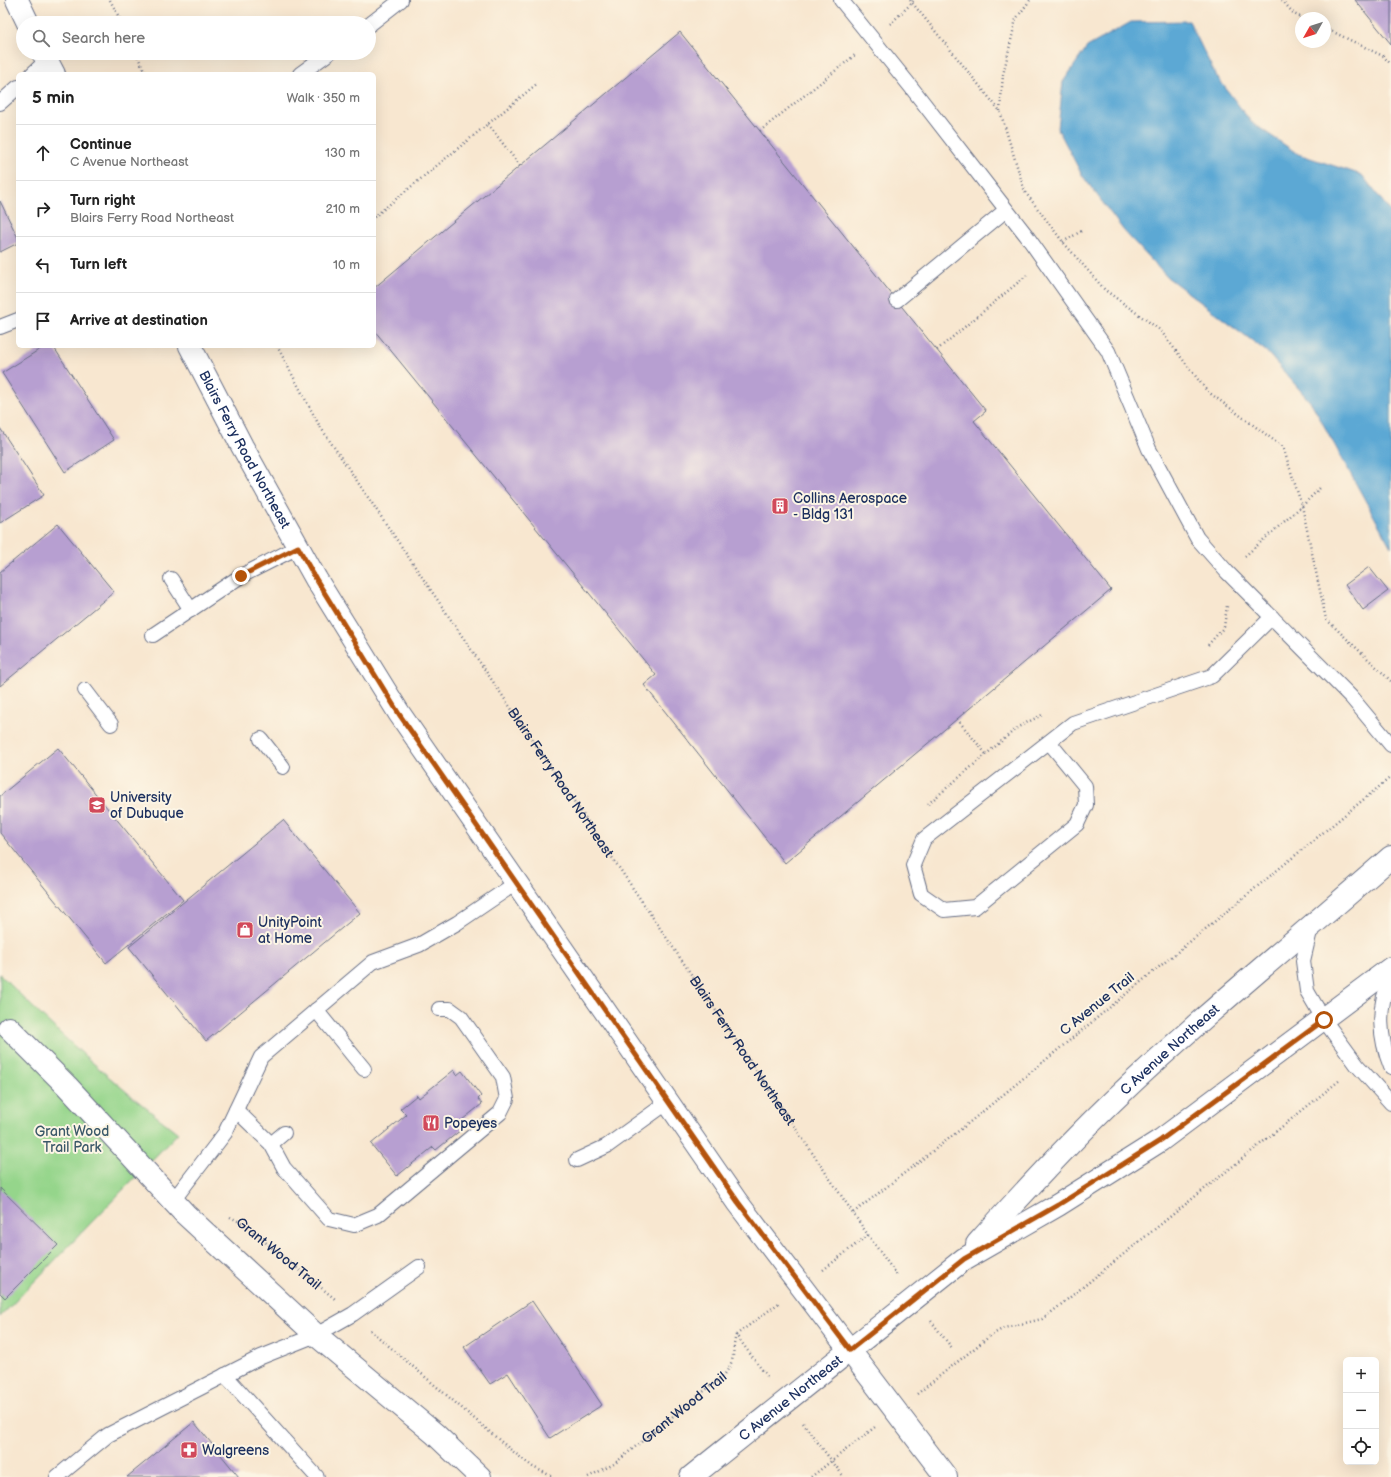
<!DOCTYPE html>
<html lang="en">
<head>
<meta charset="utf-8">
<style>
	:root { --surface:#fff; --page:#f6f6f6; --text:#222; --muted:#767676; --line:#e0e0e0 }
	body { margin:0; font-family:"Balsamiq Sans",sans-serif; background:var(--page); color:var(--text) }
	.controls { position:absolute; right:12px; bottom:12px; display:grid; overflow:hidden; border-radius:6px; box-shadow:0 4px 16px #0002 }
	.controls button { width:36px; height:36px; display:grid; place-items:center; padding:0; border:0; border-bottom:1px solid var(--line); background:var(--surface); color:var(--text); font:20px sans-serif }
	.compass { position:absolute; left:1295px; top:12px; width:36px; height:36px; border-radius:50%; background:var(--surface); box-shadow:0 4px 16px #0002; rotate:231deg }
	.stop { position:absolute; width:12px; height:12px; margin:-9px; border:3px solid #b45309; border-radius:50%; background:#fff }
	.stop.end { background:#b45309; border-color:#fff; box-shadow:0 1px 4px #0008 }
	.list { margin:0; padding:0; list-style:none }
	h2 { display:flex; justify-content:space-between; align-items:center; height:52px; margin:0; padding:0 16px; font-size:17px }
	h2 small { font-size:13px; font-weight:400; color:var(--muted) }
	.list li { display:grid; grid-template-columns:26px 1fr auto; gap:12px; align-items:center; box-sizing:border-box; height:56px; padding:0 16px; border-top:1px solid var(--line) }
	.list b { display:block; font-size:15px; white-space:nowrap }
	.list p { margin:0; font-size:13px; white-space:nowrap; color:var(--muted) }
	.list em { font-size:13px; font-style:normal; color:var(--muted) }
	.icon { flex:none; width:22px; height:22px; fill:none; stroke:currentColor; stroke-width:2; stroke-linecap:round; stroke-linejoin:round }
	.map { position:relative; flex:none; width:1391px; height:1477px; overflow:hidden }
	.search { position:absolute; background:var(--surface); box-shadow:0 4px 16px #0002; left:16px; top:16px; width:360px; height:44px; display:flex; align-items:center; gap:10px; box-sizing:border-box; padding:0 14px; border-radius:22px; color:var(--muted); font-size:15px }
	.panel { position:absolute; background:var(--surface); box-shadow:0 4px 16px #0002; left:16px; top:72px; width:360px; height:276px; border-radius:6px }
	.map>svg:first-child { display:block }
	.green { fill:#95d58b; stroke:#588274 }
	.water { fill:#5ba8d4; stroke:#3b6c99 }
	.building { fill:#b79fd1 }
	.lines { fill:none; stroke-linecap:round; stroke-linejoin:round }
	.service-casing { stroke:#686f86; stroke-width:16 }
	.minor-casing { stroke:#686f86; stroke-width:24 }
	.secondary-casing { stroke:#686f86; stroke-width:24 }
	.path { stroke:#686f86; stroke-width:2.5; stroke-dasharray:1 3; stroke-linecap:butt }
	.service { stroke:#fff; stroke-width:14 }
	.minor { stroke:#fff; stroke-width:22 }
	.secondary { stroke:#fff; stroke-width:22 }
	.route { stroke:#b45309; stroke-width:5 }
	.labels { text-anchor:middle; dominant-baseline:central; stroke-width:4; stroke-linejoin:round; paint-order:stroke }
	.street-label { font-size:14px; fill:#1b2f5e; stroke:#fcf5e5 }
	.poi-label { font-size:14px; fill:#1b2f5e; stroke:#fcf5e5; text-anchor:start }
	.park-label { font-size:14px; fill:#3a5869; stroke:#fcf5e5 }
</style>
</head>
<body>
<div class="map">
<svg width="1391" height="1477" viewBox="0 0 1391 1477">
	<rect width="100%" height="100%" fill="#fcf5e5"/>
	<filter id="ink" filterUnits="userSpaceOnUse"><feTurbulence type="fractalNoise" baseFrequency=".025" numOctaves="2"/><feDisplacementMap in="SourceGraphic" scale="8" xChannelSelector="R" yChannelSelector="G"/><feConvolveMatrix kernelMatrix="1 2 1 2 8 2 1 2 1" color-interpolation-filters="sRGB"/></filter>
	<filter id="wash" filterUnits="userSpaceOnUse"><feTurbulence type="fractalNoise" baseFrequency=".012" numOctaves="4" result="noise"/><feDisplacementMap in="SourceGraphic" scale="16" xChannelSelector="R" yChannelSelector="G"/><feGaussianBlur stdDeviation="0.9" result="paint"/><feColorMatrix in="noise" values="0 0 0 0 0 0 0 0 0 0 0 0 0 0 0 0 0 1.4 0 .05"/><feComposite in="paint" operator="in"/></filter>
	<g filter="url(#wash)">
		<rect width="100%" height="100%" fill="#f8e7d0"/>
		<path class="green" d="M0,974c55,57 114,110 178,159l-178,184z"/>
		<polygon class="water" points="1189,21 1215,74 1251,122 1298,154 1362,175 1391,212 1391,547 1312,404 1266,351 1167,277 1124,231 1082,175 1058,129 1063,82 1087,47 1131,22"/>
		<g id="blocks">
			<g class="building">
				<polygon points="1355,0 1391,0 1391,44"/>
				<polygon points="680,32 986,411 974,421 1111,590 785,863 644,685 656,675 374,330 374,288"/>
				<polygon points="0,201 18,238 18,243 0,252"/>
				<polygon points="45,346 53,346 114,440 65,472 2,373"/>
				<polygon points="0,428 44,495 0,523"/>
				<polygon points="58,524 114,592 0,686 0,572"/>
				<polygon points="1369,567 1388,591 1363,610 1345,585"/>
				<polygon points="58,748 183,900 106,963 0,833 0,796"/>
				<polygon points="283,820 360,913 206,1041 129,947"/>
				<polygon points="454,1070 457,1075 462,1071 481,1096 478,1099 482,1104 462,1120 467,1125 436,1150 433,1147 397,1176 371,1144 406,1115 400,1109 417,1095 419,1098"/>
				<polygon points="0,1188 58,1245 5,1298 0,1293"/>
				<polygon points="532,1301 602,1405 550,1438 508,1373 490,1384 464,1347"/>
				<polygon points="194,1422 239,1477 127,1477"/>
			</g>
		</g>
	</g>
	<g filter="url(#ink)">
		<use href="#blocks" fill-opacity="0" stroke="#686f86" stroke-width="1"/>
		<g class="lines">
			<g class="service-casing">
				<g id="service">
					<polyline points="841,0 911,87 1026,235 1108,351 1149,449 1197,538 1227,572 1351,697 1391,745"/>
					<polyline points="369,25 401,0"/>
					<polyline points="32,74 47,60"/>
					<polyline points="300,74 329,53"/>
					<polyline points="0,103 18,87"/>
					<polyline points="897,300 1006,210"/>
					<polyline points="0,327 18,320"/>
					<polyline points="171,579 191,610"/>
					<polyline points="153,635 241,576 298,547"/>
					<polyline points="85,690 111,724"/>
					<polyline points="261,739 283,767"/>
					<polyline points="1049,742 1085,786 1086,805 1077,824 975,907 944,910 921,894 913,865 924,839 1073,723 1212,676 1272,617"/>
					<polyline points="1311,927 1303,961 1307,991 1324,1020 1357,1065 1391,1103"/>
					<path d="M1391,979c-15,27 -11,61 0,88"/>
					<polyline points="316,1010 364,1069"/>
					<polyline points="236,1110 271,1144 284,1168 329,1219 354,1225 378,1215 500,1113 507,1099 503,1077 461,1017 450,1009 439,1009"/>
					<polyline points="271,1144 284,1133"/>
					<polyline points="577,1160 607,1146 668,1102"/>
					<polyline points="172,1202 225,1133 261,1057 373,962 419,945 457,923 516,883"/>
					<polyline points="225,1375 317,1477"/>
					<polyline points="57,1477 108,1435 261,1357 316,1335 353,1314 419,1267"/>
				</g>
			</g>
			<g class="minor-casing">
				<polyline id="minor" points="9,1028 67,1086 185,1214 316,1335 435,1434 480,1477"/>
			</g>
			<g class="secondary-casing">
				<g id="secondary">
					<polyline points="17,0 28,23"/>
					<polyline points="43,53 54,74"/>
					<path id="s4" d="M190,346l52,100 74,133 83,134 338,489 209,275"/>
					<path id="s5" d="M977,1244c44,-49 89,-98 137,-144 89,-85 185,-162 277,-243"/>
					<path id="s6" d="M691,1477l273,-218 94,-54 103,-65 230,-172"/>
				</g>
			</g>
			<g class="path">
				<polyline points="110,0 122,23"/>
				<polyline points="910,0 1000,111 1025,192 1063,242 1105,290 1160,330 1207,391 1283,447 1302,506 1326,619 1391,681"/>
				<polyline points="1282,0 1294,14 1303,18"/>
				<polyline points="890,24 912,3 913,0"/>
				<polyline points="1325,28 1383,56 1391,64"/>
				<polyline points="136,53 146,74"/>
				<polyline points="1000,111 1003,75 1016,19 1030,0"/>
				<polyline points="488,124 520,166"/>
				<polyline points="760,131 855,55"/>
				<polyline points="374,217 538,83"/>
				<polyline points="1063,242 1083,230"/>
				<path id="s1" d="M277,346l42,79 534,788"/>
				<polyline points="937,350 1027,275"/>
				<polyline points="1245,556 1302,506 1320,488"/>
				<polyline points="1208,645 1224,627 1227,606"/>
				<polyline points="957,719 986,754"/>
				<polyline points="928,804 1018,727 1044,714"/>
				<path id="s2" d="M230,1217l12,6 93,76"/>
				<polyline points="868,1235 898,1277"/>
				<polyline points="823,1270 868,1235 853,1213 965,1126 1391,777"/>
				<polyline points="931,1321 952,1348"/>
				<polyline points="370,1330 511,1450 533,1467 553,1477"/>
				<polyline points="736,1335 779,1303"/>
				<polyline points="917,1394 990,1336 1004,1328 1042,1319 1053,1311 1340,1080"/>
				<polyline points="803,1423 844,1477"/>
				<path id="s3" d="M588,1477l26,-13 110,-89c13,-17 7,-22 12,-40l33,44"/>
				<polyline points="811,1477 875,1427"/>
			</g>
			<use href="#service" class="service"/>
			<use href="#minor" class="minor"/>
			<use href="#secondary" class="secondary"/>
		</g>
	</g>
	<g class="lines" filter="url(#ink)">
		<polyline class="route" points="241,576 298,547 316,579 399,714 738,1202 850,1350 964,1259 1058,1205 1161,1140 1324,1020"/>
	</g>
	<defs>
		<g id="building-square" transform="scale(0.9)"><rect x="-9" y="-9" width="18" height="18" rx="4" fill="#d1495b" stroke="#fcf5e5"/><path d="M-4-6H4V6H1V3H-1V6H-4ZM-2.5-4.3h1.7v1.8h-1.7ZM.8-4.3h1.7v1.8H.8ZM-2.5-1h1.7V.8h-1.7ZM.8-1h1.7V.8H.8Z" fill="#fff"/></g>
		<g id="school-square" transform="scale(0.9)"><rect x="-9" y="-9" width="18" height="18" rx="4" fill="#d1495b" stroke="#fcf5e5"/><path d="M0-5L7-2L0 1L-7-2ZM-4 1L0 2.5L4 1V4Q0 6-4 4Z" fill="#fff"/></g>
		<g id="shop-square" transform="scale(0.9)"><rect x="-9" y="-9" width="18" height="18" rx="4" fill="#d1495b" stroke="#fcf5e5"/><path d="M-5-2.5h2.3a2.7 3.5 0 0 1 5.4 0H5L5.5 6h-11ZM-1.5-2.5h3a1.5 2.3 0 0 0-3 0Z" fill="#fff"/></g>
		<g id="restaurant-square" transform="scale(0.9)"><rect x="-9" y="-9" width="18" height="18" rx="4" fill="#d1495b" stroke="#fcf5e5"/><path d="M-5-6h1v4h1v-4h1v4h1v-4h1v5L-1.5 .5V6h-2V.5L-5-1ZM5-6V6H3V1.5H1.5Q1.5-4 5-6Z" fill="#fff"/></g>
		<g id="pharmacy-square" transform="scale(0.9)"><rect x="-9" y="-9" width="18" height="18" rx="4" fill="#d1495b" stroke="#fcf5e5"/><path d="M-2-6h4v4h4v4h-4v4h-4v-4h-4v-4h4Z" fill="#fff"/></g>
	</defs>
	<g fill-rule="evenodd">
		<use href="#building-square" x="780" y="506"/>
		<use href="#school-square" x="97" y="805"/>
		<use href="#shop-square" x="245" y="930"/>
		<use href="#restaurant-square" x="431" y="1123"/>
		<use href="#pharmacy-square" x="189" y="1450"/>
	</g>
	<g class="labels">
		<g class="street-label">
			<text stroke="none"><textPath href="#s4" startOffset="117">Blairs Ferry Road Northeast</textPath></text>
			<text stroke="none"><textPath href="#s1" startOffset="521">Blairs Ferry Road Northeast</textPath></text>
			<text transform="translate(1097 1004) rotate(-39)">C Avenue Trail</text>
			<text stroke="none"><textPath href="#s1" startOffset="845">Blairs Ferry Road Northeast</textPath></text>
			<text stroke="none"><textPath href="#s5" startOffset="274">C Avenue Northeast</textPath></text>
			<text stroke="none"><textPath href="#s2" startOffset="61">Grant Wood Trail</textPath></text>
			<text stroke="none"><textPath href="#s6" startOffset="127">C Avenue Northeast</textPath></text>
			<text stroke="none"><textPath href="#s3" startOffset="119">Grant Wood Trail</textPath></text>
		</g>
		<g class="poi-label">
			<text x="793" y="498">Collins Aerospace<tspan x="793" dy="16">- Bldg 131</tspan></text>
			<text x="110" y="797">University<tspan x="110" dy="16">of Dubuque</tspan></text>
			<text x="258" y="922">UnityPoint<tspan x="258" dy="16">at Home</tspan></text>
			<text x="444" y="1123">Popeyes</text>
			<text x="202" y="1450">Walgreens</text>
		</g>
		<g class="park-label">
			<text x="72" y="1131">Grant Wood<tspan x="72" dy="16">Trail Park</tspan></text>
		</g>
	</g>
</svg>
<div class="controls">
<button>+</button>
<button>−</button>
<button><svg class="icon" aria-label="locate" viewBox="0 0 24 24"><circle cx="12" cy="12" r="6"/><path d="M12 2v4M12 18v4M2 12h4M18 12h4"/></svg></button>
</div>
<svg class="compass" viewBox="-18 -18 36 36"><path d="M0-13l5 13h-10z" fill="#e53935"/><path d="M0 13l5-13h-10z" fill="#767676"/></svg>
<div class="stop" style="left:1324px;top:1020px"></div>
<div class="stop end" style="left:241px;top:576px"></div>
<div class="search"><svg class="icon" aria-label="search" viewBox="0 0 24 24"><circle cx="10" cy="10" r="6"/><path d="M15 15l6 6"/></svg>Search here</div>
<section class="panel">
<h2>5 min<small>Walk · 350 m</small></h2>
<ul class="list">
<li><svg class="icon" aria-label="ahead" viewBox="0 0 24 24"><path d="M12 20V5M6 11l6-6 6 6"/></svg><div><b>Continue</b><p>C Avenue Northeast</p></div><em>130 m</em></li>
<li><svg class="icon" aria-label="right" viewBox="0 0 24 24"><path d="M7 20v-9h11M14 6l5 5-5 5"/></svg><div><b>Turn right</b><p>Blairs Ferry Road Northeast</p></div><em>210 m</em></li>
<li><svg class="icon" aria-label="left" viewBox="0 0 24 24"><path d="M17 20v-9H6M10 6l-5 5 5 5"/></svg><div><b>Turn left</b></div><em>10 m</em></li>
<li><svg class="icon" aria-label="arrive" viewBox="0 0 24 24"><path d="M6 21V4h12l-3 4 3 4H6"/></svg><div><b>Arrive at destination</b></div></li>
</ul>
</section>
</div>
</body>
</html>
